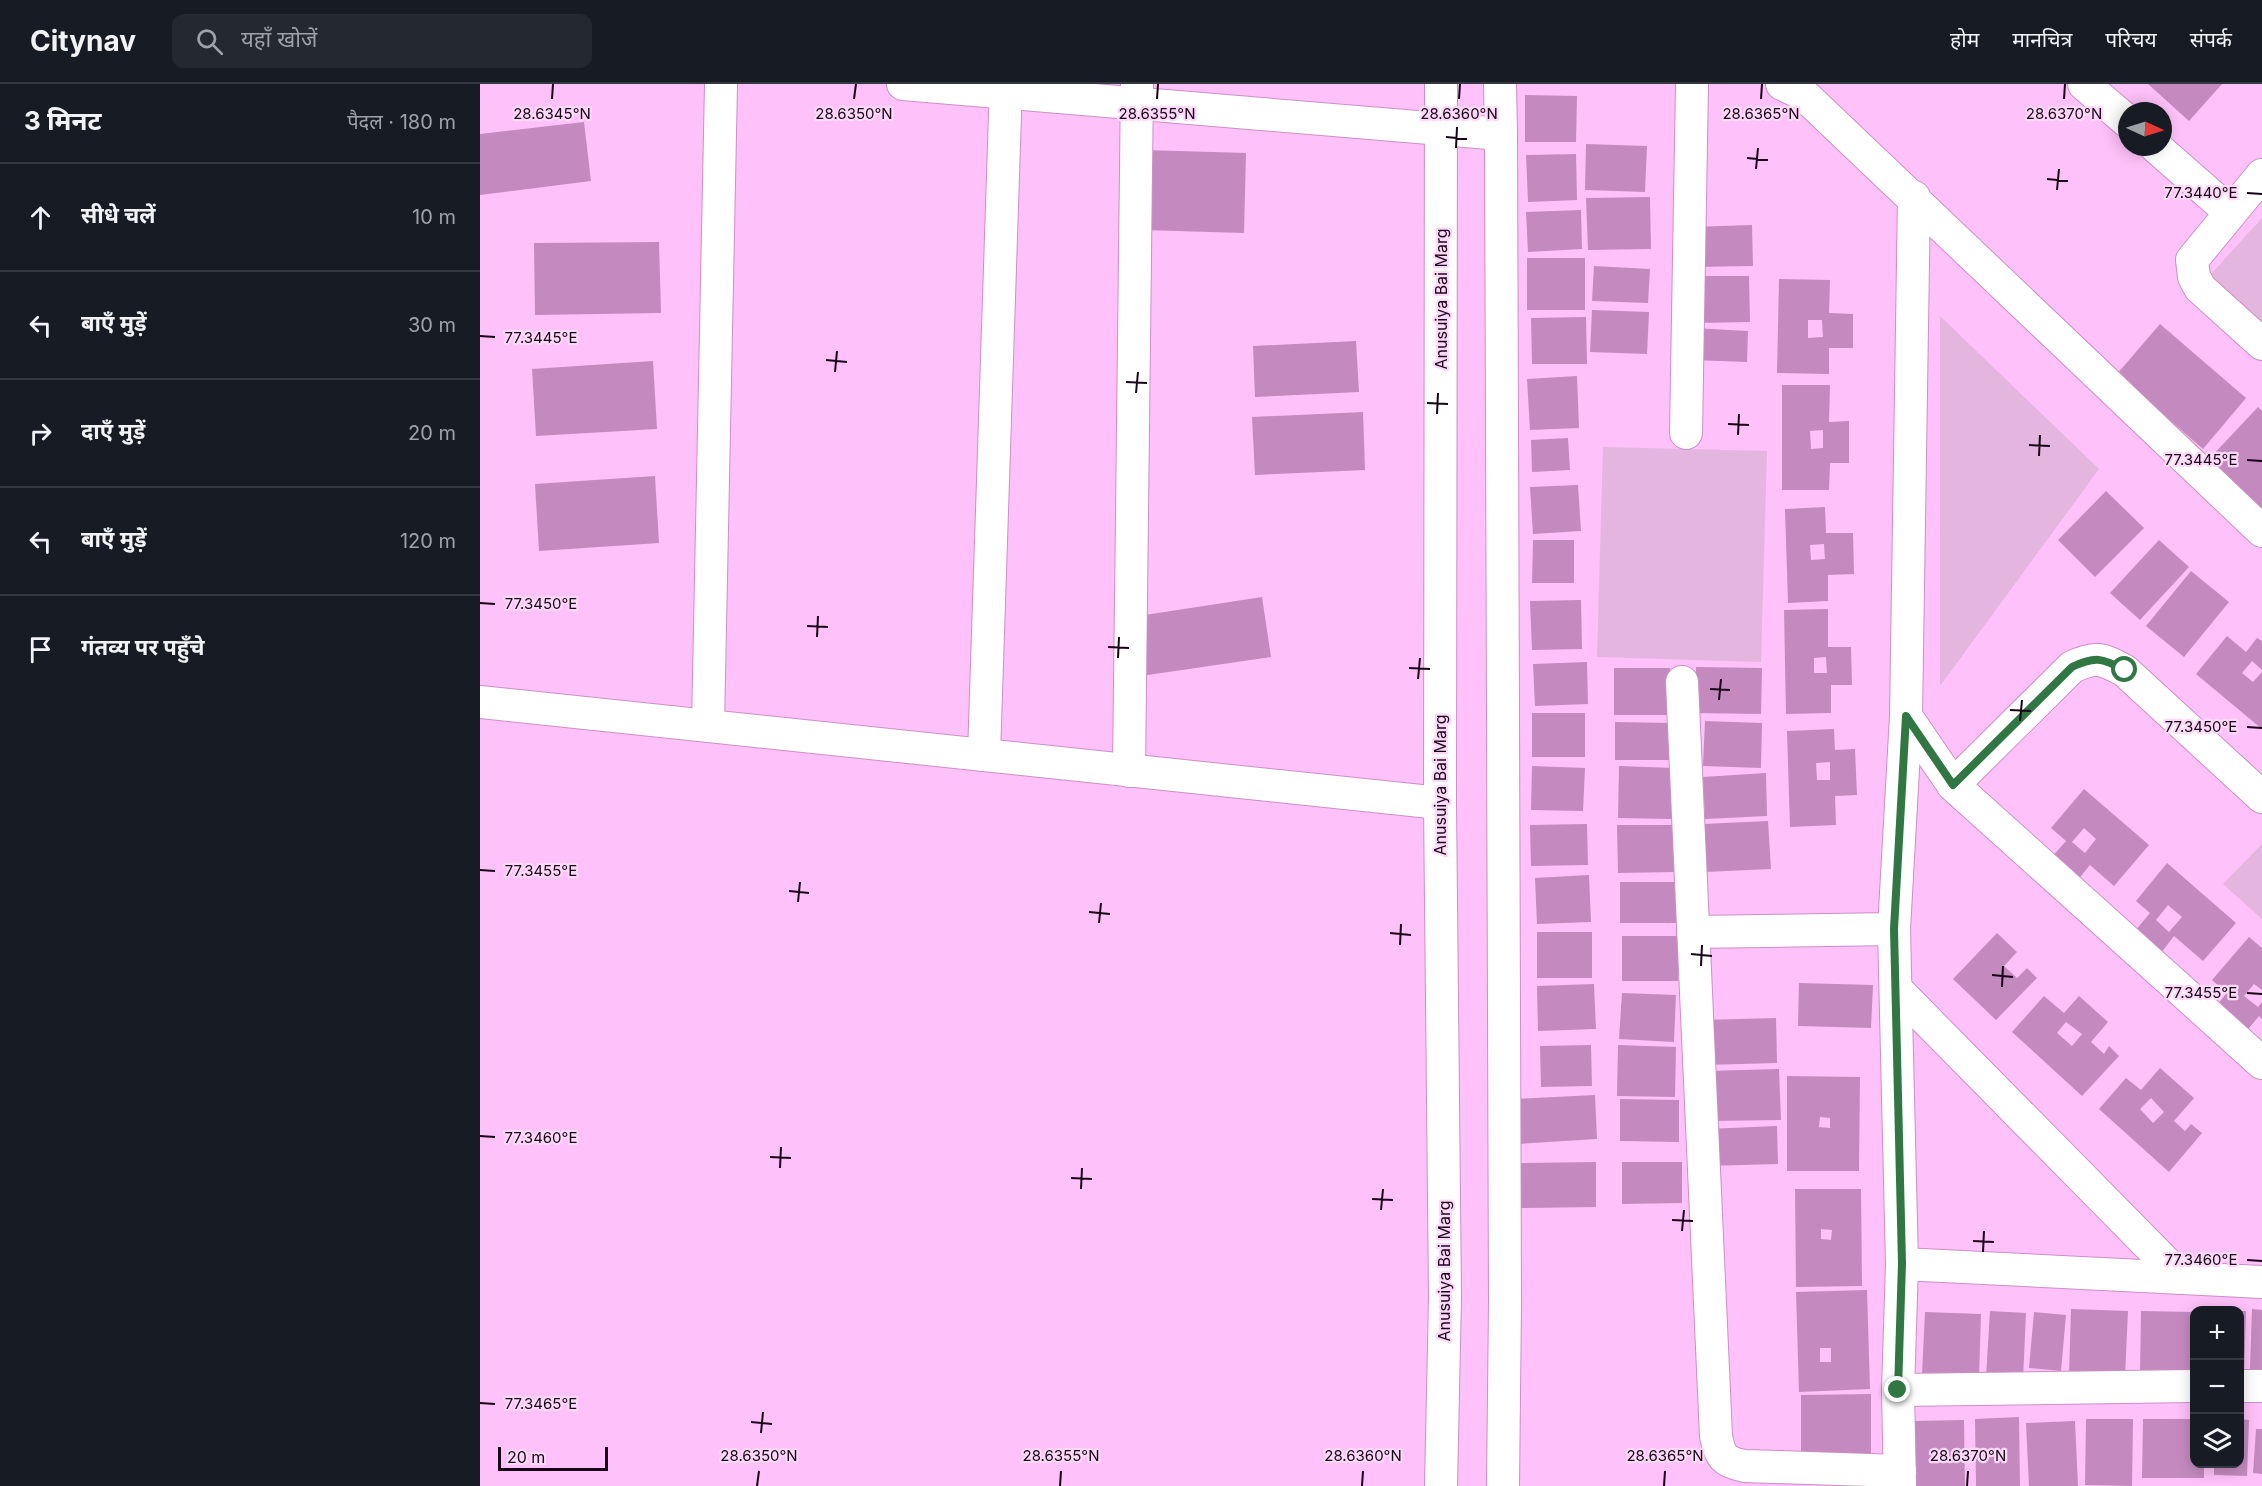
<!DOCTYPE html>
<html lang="hi">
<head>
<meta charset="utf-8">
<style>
	:root { --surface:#171b24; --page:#242831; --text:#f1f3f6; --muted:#9ea1a6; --line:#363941 }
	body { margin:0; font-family:Inter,"Noto Sans Devanagari",sans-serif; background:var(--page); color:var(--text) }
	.controls { position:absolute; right:18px; bottom:18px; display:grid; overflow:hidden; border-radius:12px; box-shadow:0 3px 15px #0003 }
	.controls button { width:54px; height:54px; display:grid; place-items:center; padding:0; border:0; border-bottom:2px solid var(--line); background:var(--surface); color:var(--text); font:30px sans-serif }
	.compass { position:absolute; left:1638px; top:18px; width:54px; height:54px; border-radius:50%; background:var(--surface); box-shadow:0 3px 15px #0003; rotate:94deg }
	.scale { position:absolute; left:18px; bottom:15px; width:110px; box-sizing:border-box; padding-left:6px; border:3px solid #170416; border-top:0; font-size:16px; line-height:21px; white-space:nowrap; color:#170416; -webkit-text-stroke:4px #fdd8f9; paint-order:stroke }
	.stop { position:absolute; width:18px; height:18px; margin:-14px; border:4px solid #317743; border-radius:50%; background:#fff }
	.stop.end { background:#317743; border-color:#fff; box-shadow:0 2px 6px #0008 }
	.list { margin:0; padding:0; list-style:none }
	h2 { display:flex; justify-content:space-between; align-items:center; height:78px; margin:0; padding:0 24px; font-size:26px }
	h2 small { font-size:20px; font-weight:400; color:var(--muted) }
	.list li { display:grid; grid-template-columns:39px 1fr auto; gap:18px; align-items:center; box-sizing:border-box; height:108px; padding:0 24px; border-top:2px solid var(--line) }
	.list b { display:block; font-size:22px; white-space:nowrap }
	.list em { font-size:20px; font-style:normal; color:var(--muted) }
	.icon { flex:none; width:33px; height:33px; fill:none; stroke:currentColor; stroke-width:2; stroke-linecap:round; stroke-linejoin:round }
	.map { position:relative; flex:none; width:1782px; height:1402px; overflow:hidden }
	header { display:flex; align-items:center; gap:36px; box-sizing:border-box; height:84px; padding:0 30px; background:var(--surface); border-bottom:2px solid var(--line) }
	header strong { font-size:28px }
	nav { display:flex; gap:33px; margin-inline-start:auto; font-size:21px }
	.search { width:420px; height:54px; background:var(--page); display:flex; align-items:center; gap:15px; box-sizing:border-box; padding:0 21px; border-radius:12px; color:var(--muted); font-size:22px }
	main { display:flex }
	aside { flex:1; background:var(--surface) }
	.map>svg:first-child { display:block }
	.green { fill:#e4b5df }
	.building { fill:#c48abf; fill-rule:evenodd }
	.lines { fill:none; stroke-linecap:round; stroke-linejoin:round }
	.minor-casing { stroke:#cb90c6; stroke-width:34 }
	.minor { stroke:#fff; stroke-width:32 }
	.route { stroke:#317743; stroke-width:8 }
	.ticks { fill:none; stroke:#170416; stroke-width:2 }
	.labels { text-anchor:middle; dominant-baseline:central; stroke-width:4.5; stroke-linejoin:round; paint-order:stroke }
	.street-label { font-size:16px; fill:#170416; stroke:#fdd8f9 }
	.ticks-label { font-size:15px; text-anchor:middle; fill:#170416; stroke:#fdd8f9; stroke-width:4.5; stroke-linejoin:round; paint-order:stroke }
</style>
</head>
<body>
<header>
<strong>Citynav</strong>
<div class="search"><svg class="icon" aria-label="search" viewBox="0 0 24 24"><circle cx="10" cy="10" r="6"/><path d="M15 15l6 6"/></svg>यहाँ खोजें</div>
<nav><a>होम</a><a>मानचित्र</a><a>परिचय</a><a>संपर्क</a></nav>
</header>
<main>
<aside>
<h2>3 मिनट<small>पैदल · 180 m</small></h2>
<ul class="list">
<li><svg class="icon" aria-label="ahead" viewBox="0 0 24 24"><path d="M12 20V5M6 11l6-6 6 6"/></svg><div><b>सीधे चलें</b></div><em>10 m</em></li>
<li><svg class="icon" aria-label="left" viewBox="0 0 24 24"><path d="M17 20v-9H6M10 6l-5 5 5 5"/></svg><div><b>बाएँ मुड़ें</b></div><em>30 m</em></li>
<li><svg class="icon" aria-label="right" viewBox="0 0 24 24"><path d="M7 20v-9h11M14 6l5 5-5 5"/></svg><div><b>दाएँ मुड़ें</b></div><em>20 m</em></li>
<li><svg class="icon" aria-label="left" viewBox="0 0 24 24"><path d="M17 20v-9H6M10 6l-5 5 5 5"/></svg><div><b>बाएँ मुड़ें</b></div><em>120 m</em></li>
<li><svg class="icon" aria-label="arrive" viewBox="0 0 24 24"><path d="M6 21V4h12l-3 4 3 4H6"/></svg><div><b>गंतव्य पर पहुँचे</b></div></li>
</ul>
</aside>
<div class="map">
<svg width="1782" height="1402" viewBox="0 0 1782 1402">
	<rect width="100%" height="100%" fill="#fec1f9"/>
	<g class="green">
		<polygon points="1782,134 1782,252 1723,199"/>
		<polygon points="1460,232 1619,385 1460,602"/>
		<polygon points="1123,363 1287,367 1281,578 1117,573"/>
		<polygon points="1782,760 1782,835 1743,800"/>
	</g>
	<g class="building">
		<polygon points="1668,0 1742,0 1709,37"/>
		<polygon points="1045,11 1097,12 1096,58 1045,58"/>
		<polygon points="104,38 111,97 0,111 0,50"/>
		<polygon points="1106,60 1167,62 1165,108 1105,106"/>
		<polygon points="665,66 766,69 764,149 663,146"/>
		<polygon points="1096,70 1097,116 1048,118 1046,71"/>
		<polygon points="1170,113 1171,165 1108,166 1106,114"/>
		<polygon points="1101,126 1102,165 1048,168 1046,128"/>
		<polygon points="1272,141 1273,182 1212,183 1211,143"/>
		<polygon points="179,158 181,229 55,231 54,159"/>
		<rect x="1047" y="174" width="58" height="52"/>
		<polygon points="1114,182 1170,185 1168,219 1112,217"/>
		<polygon points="1215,192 1269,192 1270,238 1215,239"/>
		<path d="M1299,195l51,1 -1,33 24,1v34h-24v26l-52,-1zM1328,236h14l1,17 -15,1z"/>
		<polygon points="1112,226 1169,228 1167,270 1110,268"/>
		<polygon points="1106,233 1107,280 1052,280 1051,234"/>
		<polygon points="1680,240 1766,314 1723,365 1637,290"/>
		<polygon points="1213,244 1268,247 1267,278 1212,276"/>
		<polygon points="876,257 879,308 775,313 773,262"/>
		<polygon points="173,277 177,345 56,352 52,285"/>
		<polygon points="1097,292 1099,344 1050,346 1047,295"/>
		<path d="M1302,301h48l-1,37 20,-1v42h-19l-1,27h-47zM1343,346v18l-12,1 -1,-18z"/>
		<polygon points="1778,323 1782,327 1782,426 1729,375"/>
		<polygon points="883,328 885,386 775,391 772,333"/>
		<polygon points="1088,354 1090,386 1052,388 1051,356"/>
		<polygon points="175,392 179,459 59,467 55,400"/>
		<polygon points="1098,401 1101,447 1053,450 1050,403"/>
		<polygon points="1626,407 1664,444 1615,493 1578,456"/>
		<path d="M1345,423l1,26h27l1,41 -26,1v26l-40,2 -3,-94zM1344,460l1,15 -14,1 -1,-15z"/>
		<polygon points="1053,456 1094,456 1094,499 1052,499"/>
		<polygon points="1679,456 1709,483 1660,536 1630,509"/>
		<polygon points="1711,487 1749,518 1704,573 1666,542"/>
		<polygon points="782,513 791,573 661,592 652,533"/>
		<polygon points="1101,516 1102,565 1052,566 1050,517"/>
		<path d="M1348,525v38h23l1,38h-21v28l-45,1 -2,-104zM1346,573l1,16h-13v-15z"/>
		<polygon points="1747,552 1766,568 1777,554 1782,557 1782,586 1772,577 1762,589 1773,598 1782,588 1782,645 1716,590"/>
		<polygon points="1107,578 1108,620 1055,622 1053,580"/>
		<polygon points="1216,583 1282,584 1281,630 1215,629"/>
		<rect x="1134" y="584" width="56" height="47"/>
		<rect x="1052" y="629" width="53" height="44"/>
		<polygon points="1225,637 1282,639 1281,684 1223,682"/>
		<polygon points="1135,638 1191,639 1190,676 1135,676"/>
		<path d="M1354,645l1,21 20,-1 2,46 -22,1 1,29 -46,2 -3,-96zM1350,678v18h-13l-1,-17z"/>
		<polygon points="1052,682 1105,684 1103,727 1051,726"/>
		<polygon points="1139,682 1194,684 1193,735 1138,734"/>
		<polygon points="1286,689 1287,732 1225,735 1223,693"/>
		<path d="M1604,705l65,56 -35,41 -24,-21 -14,17 -26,-23 16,-18 -15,-13zM1604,744l12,11 -11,14 -13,-11z"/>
		<polygon points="1288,737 1291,785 1225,788 1223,740"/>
		<polygon points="1107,740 1108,781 1051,782 1050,741"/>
		<polygon points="1137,741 1195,741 1196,788 1138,789"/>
		<path d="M1687,779l69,60 -33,38 -29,-25 -13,17 -26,-22 15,-18 -14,-12zM1688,821l14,12 -13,15 -13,-12z"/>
		<polygon points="1109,791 1111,838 1057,840 1055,794"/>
		<rect x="1140" y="798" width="58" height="41"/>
		<rect x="1057" y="848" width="55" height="46"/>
		<polygon points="1517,849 1537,868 1524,882 1537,894 1547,884 1557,894 1516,936 1473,895"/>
		<rect x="1142" y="852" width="56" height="45"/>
		<polygon points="1769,853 1782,864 1782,906 1774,900 1764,912 1778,923 1782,918 1782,935 1779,932 1765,949 1735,923 1747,909 1732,896"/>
		<polygon points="1319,899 1393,901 1391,944 1318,942"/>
		<polygon points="1114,900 1116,945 1058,947 1057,902"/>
		<polygon points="1142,909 1196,911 1194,958 1139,955"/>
		<path d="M1564,912l20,17 15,-17 29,26 -17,20 13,12 5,-8 10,10 -37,40 -70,-64zM1586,938l16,12 -10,12 -15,-13z"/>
		<polygon points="1296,934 1297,979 1223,981 1222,936"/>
		<polygon points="1111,961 1112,1002 1061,1003 1060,962"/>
		<polygon points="1138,961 1196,963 1195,1013 1137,1012"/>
		<path d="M1680,984l34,30 -20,23 11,10 6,-7 11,9 -33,39 -70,-63 27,-31 15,12zM1671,1014l13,14 -11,11 -13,-14z"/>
		<polygon points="1299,985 1301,1036 1229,1037 1227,987"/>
		<path d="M1307,992l73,1 -1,94h-72zM1340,1033l10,1v10l-11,-1z"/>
		<polygon points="1115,1011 1117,1055 1038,1060 1035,1015"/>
		<polygon points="1140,1015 1199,1016 1199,1058 1140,1057"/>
		<polygon points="1297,1042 1298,1080 1227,1082 1226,1045"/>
		<polygon points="1116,1078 1116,1123 1040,1124 1039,1079"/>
		<polygon points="1142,1078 1202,1078 1202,1119 1142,1120"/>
		<path d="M1315,1105h66l1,97 -66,1zM1341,1145l11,1 -1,10 -10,-1z"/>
		<path d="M1387,1206l3,99 -71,3 -3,-100zM1340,1264h11v14h-11z"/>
		<polygon points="1591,1225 1648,1227 1645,1293 1589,1291"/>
		<polygon points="1772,1225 1782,1226 1782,1287 1770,1286"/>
		<polygon points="1510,1227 1546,1229 1543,1295 1506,1293"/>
		<polygon points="1661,1227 1714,1228 1714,1289 1660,1288"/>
		<polygon points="1760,1227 1766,1227 1764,1289 1760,1289"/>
		<polygon points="1445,1228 1501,1230 1499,1293 1442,1290"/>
		<polygon points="1554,1228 1586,1231 1581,1287 1549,1284"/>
		<polygon points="1391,1310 1391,1374 1321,1375 1321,1311"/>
		<polygon points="1539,1333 1540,1402 1496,1402 1495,1335"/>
		<polygon points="1606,1335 1653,1335 1652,1402 1605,1401"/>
		<polygon points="1663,1335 1714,1335 1714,1380 1724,1380 1724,1394 1662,1394"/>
		<polygon points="1760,1335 1769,1336 1767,1392 1734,1391 1734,1380 1760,1380"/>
		<polygon points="1484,1336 1485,1402 1432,1402 1431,1337"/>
		<polygon points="1595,1337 1598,1402 1549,1402 1546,1339"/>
		<polygon points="1776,1345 1782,1345 1782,1390 1773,1389"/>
	</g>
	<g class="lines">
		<g class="minor-casing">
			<g id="minor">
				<polyline points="423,0 1021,50"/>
				<polyline points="1020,0 1021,50 1025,1219 1023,1402"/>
				<polyline points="1302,0 1323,10 1782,447"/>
				<polyline points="1604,0 1647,37"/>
				<polyline points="1676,63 1750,128"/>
				<polyline points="1782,91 1712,176 1714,193 1720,204 1782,260"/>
				<polyline points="1206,349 1212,0"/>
				<path d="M1202,598l34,754c4,21 8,26 29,30l155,5"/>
				<polyline points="0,618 960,719"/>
				<polyline points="1426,632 1473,701 1782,979"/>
				<polyline points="228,642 241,0"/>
				<polyline points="504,671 526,0"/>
				<polyline points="649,687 657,0"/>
				<path d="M1473,701l119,-118c23,-11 30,-9 53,4l137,126"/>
				<polyline points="1213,848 1414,845"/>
				<polyline points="1416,905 1701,1194"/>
				<polyline points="1422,1180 1782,1198"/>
				<polyline points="1760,1302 1782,1302"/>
				<polyline points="1418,1306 1714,1302"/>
				<polyline points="961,1402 965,1213 960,719 961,0"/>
				<polyline points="1420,1402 1418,1306 1422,1180 1414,845 1426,632 1434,113"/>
			</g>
		</g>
		<use href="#minor" class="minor"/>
	</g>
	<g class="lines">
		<path class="route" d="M1418,1306l4,-127 -8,-334 12,-213 47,69 119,-118c23,-11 30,-9 53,3"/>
	</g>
	<path class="ticks" d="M72,15l1,-15M374,15l2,-15M677,15l1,-15M979,15l1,-15M1281,15l1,-15M1584,15l1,-15M966,53l21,2M976,64l1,-21M1267,74l21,2M1276,85l2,-21M1567,95l21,2M1577,106l2,-21M1767,109l15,1M0,252l15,1M346,276l21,2M355,288l2,-21M646,298l21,1M656,309l2,-21M947,319l21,1M957,330l1,-21M1248,340l21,1M1258,351l1,-21M1549,361l21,1M1559,372l1,-21M1767,376l15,1M0,519l15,1M327,542l21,1M337,553l1,-21M628,563l21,1M638,574l1,-21M929,584l21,1M938,595l2,-21M1230,605l20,1M1239,616l2,-21M1530,626l21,1M1540,637l2,-21M1767,643l15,1M0,786l15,1M309,807l20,2M318,818l2,-20M609,828l21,2M619,839l2,-20M910,849l21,2M920,861l1,-21M1211,870l21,2M1221,882l1,-21M1512,891l21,2M1522,903l1,-21M1767,909l15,1M0,1052l15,1M290,1073l21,1M300,1084l1,-21M591,1094l21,1M601,1105l1,-21M892,1115l21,1M901,1126l2,-21M1192,1136l21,1M1202,1147l2,-21M1493,1157l21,1M1503,1168l1,-21M1767,1176l15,1M0,1319l15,1M271,1338l21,2M281,1349l2,-21M277,1402l2,-15M580,1402l1,-15M882,1402l1,-15M1184,1402l1,-15M1487,1402l1,-15"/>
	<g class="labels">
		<g class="street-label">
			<text transform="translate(961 215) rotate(-90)">Anusuiya Bai Marg</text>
			<text transform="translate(960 701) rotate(-90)">Anusuiya Bai Marg</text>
			<text transform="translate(964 1187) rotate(-90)">Anusuiya Bai Marg</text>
		</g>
	</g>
	<g class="ticks-label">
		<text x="72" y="35">28.6345°N</text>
		<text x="374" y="35">28.6350°N</text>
		<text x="677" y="35">28.6355°N</text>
		<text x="979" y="35">28.6360°N</text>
		<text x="1281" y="35">28.6365°N</text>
		<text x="1584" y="35">28.6370°N</text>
		<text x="1721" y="114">77.3440°E</text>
		<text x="61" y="259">77.3445°E</text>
		<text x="1721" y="381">77.3445°E</text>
		<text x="61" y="525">77.3450°E</text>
		<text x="1721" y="648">77.3450°E</text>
		<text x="61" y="792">77.3455°E</text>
		<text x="1721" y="914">77.3455°E</text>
		<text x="61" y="1059">77.3460°E</text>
		<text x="1721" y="1181">77.3460°E</text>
		<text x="61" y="1325">77.3465°E</text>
		<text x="279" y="1377">28.6350°N</text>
		<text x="581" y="1377">28.6355°N</text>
		<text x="883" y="1377">28.6360°N</text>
		<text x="1185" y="1377">28.6365°N</text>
		<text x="1488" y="1377">28.6370°N</text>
	</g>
</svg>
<div class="controls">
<button>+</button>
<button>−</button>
<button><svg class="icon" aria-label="layers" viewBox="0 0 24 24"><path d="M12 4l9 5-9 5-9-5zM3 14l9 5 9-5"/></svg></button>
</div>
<svg class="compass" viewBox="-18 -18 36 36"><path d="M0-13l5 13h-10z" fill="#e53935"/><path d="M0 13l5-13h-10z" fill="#9ea1a6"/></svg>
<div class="scale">20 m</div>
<div class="stop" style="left:1645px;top:586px"></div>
<div class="stop end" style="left:1418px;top:1306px"></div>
</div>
</main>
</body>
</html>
